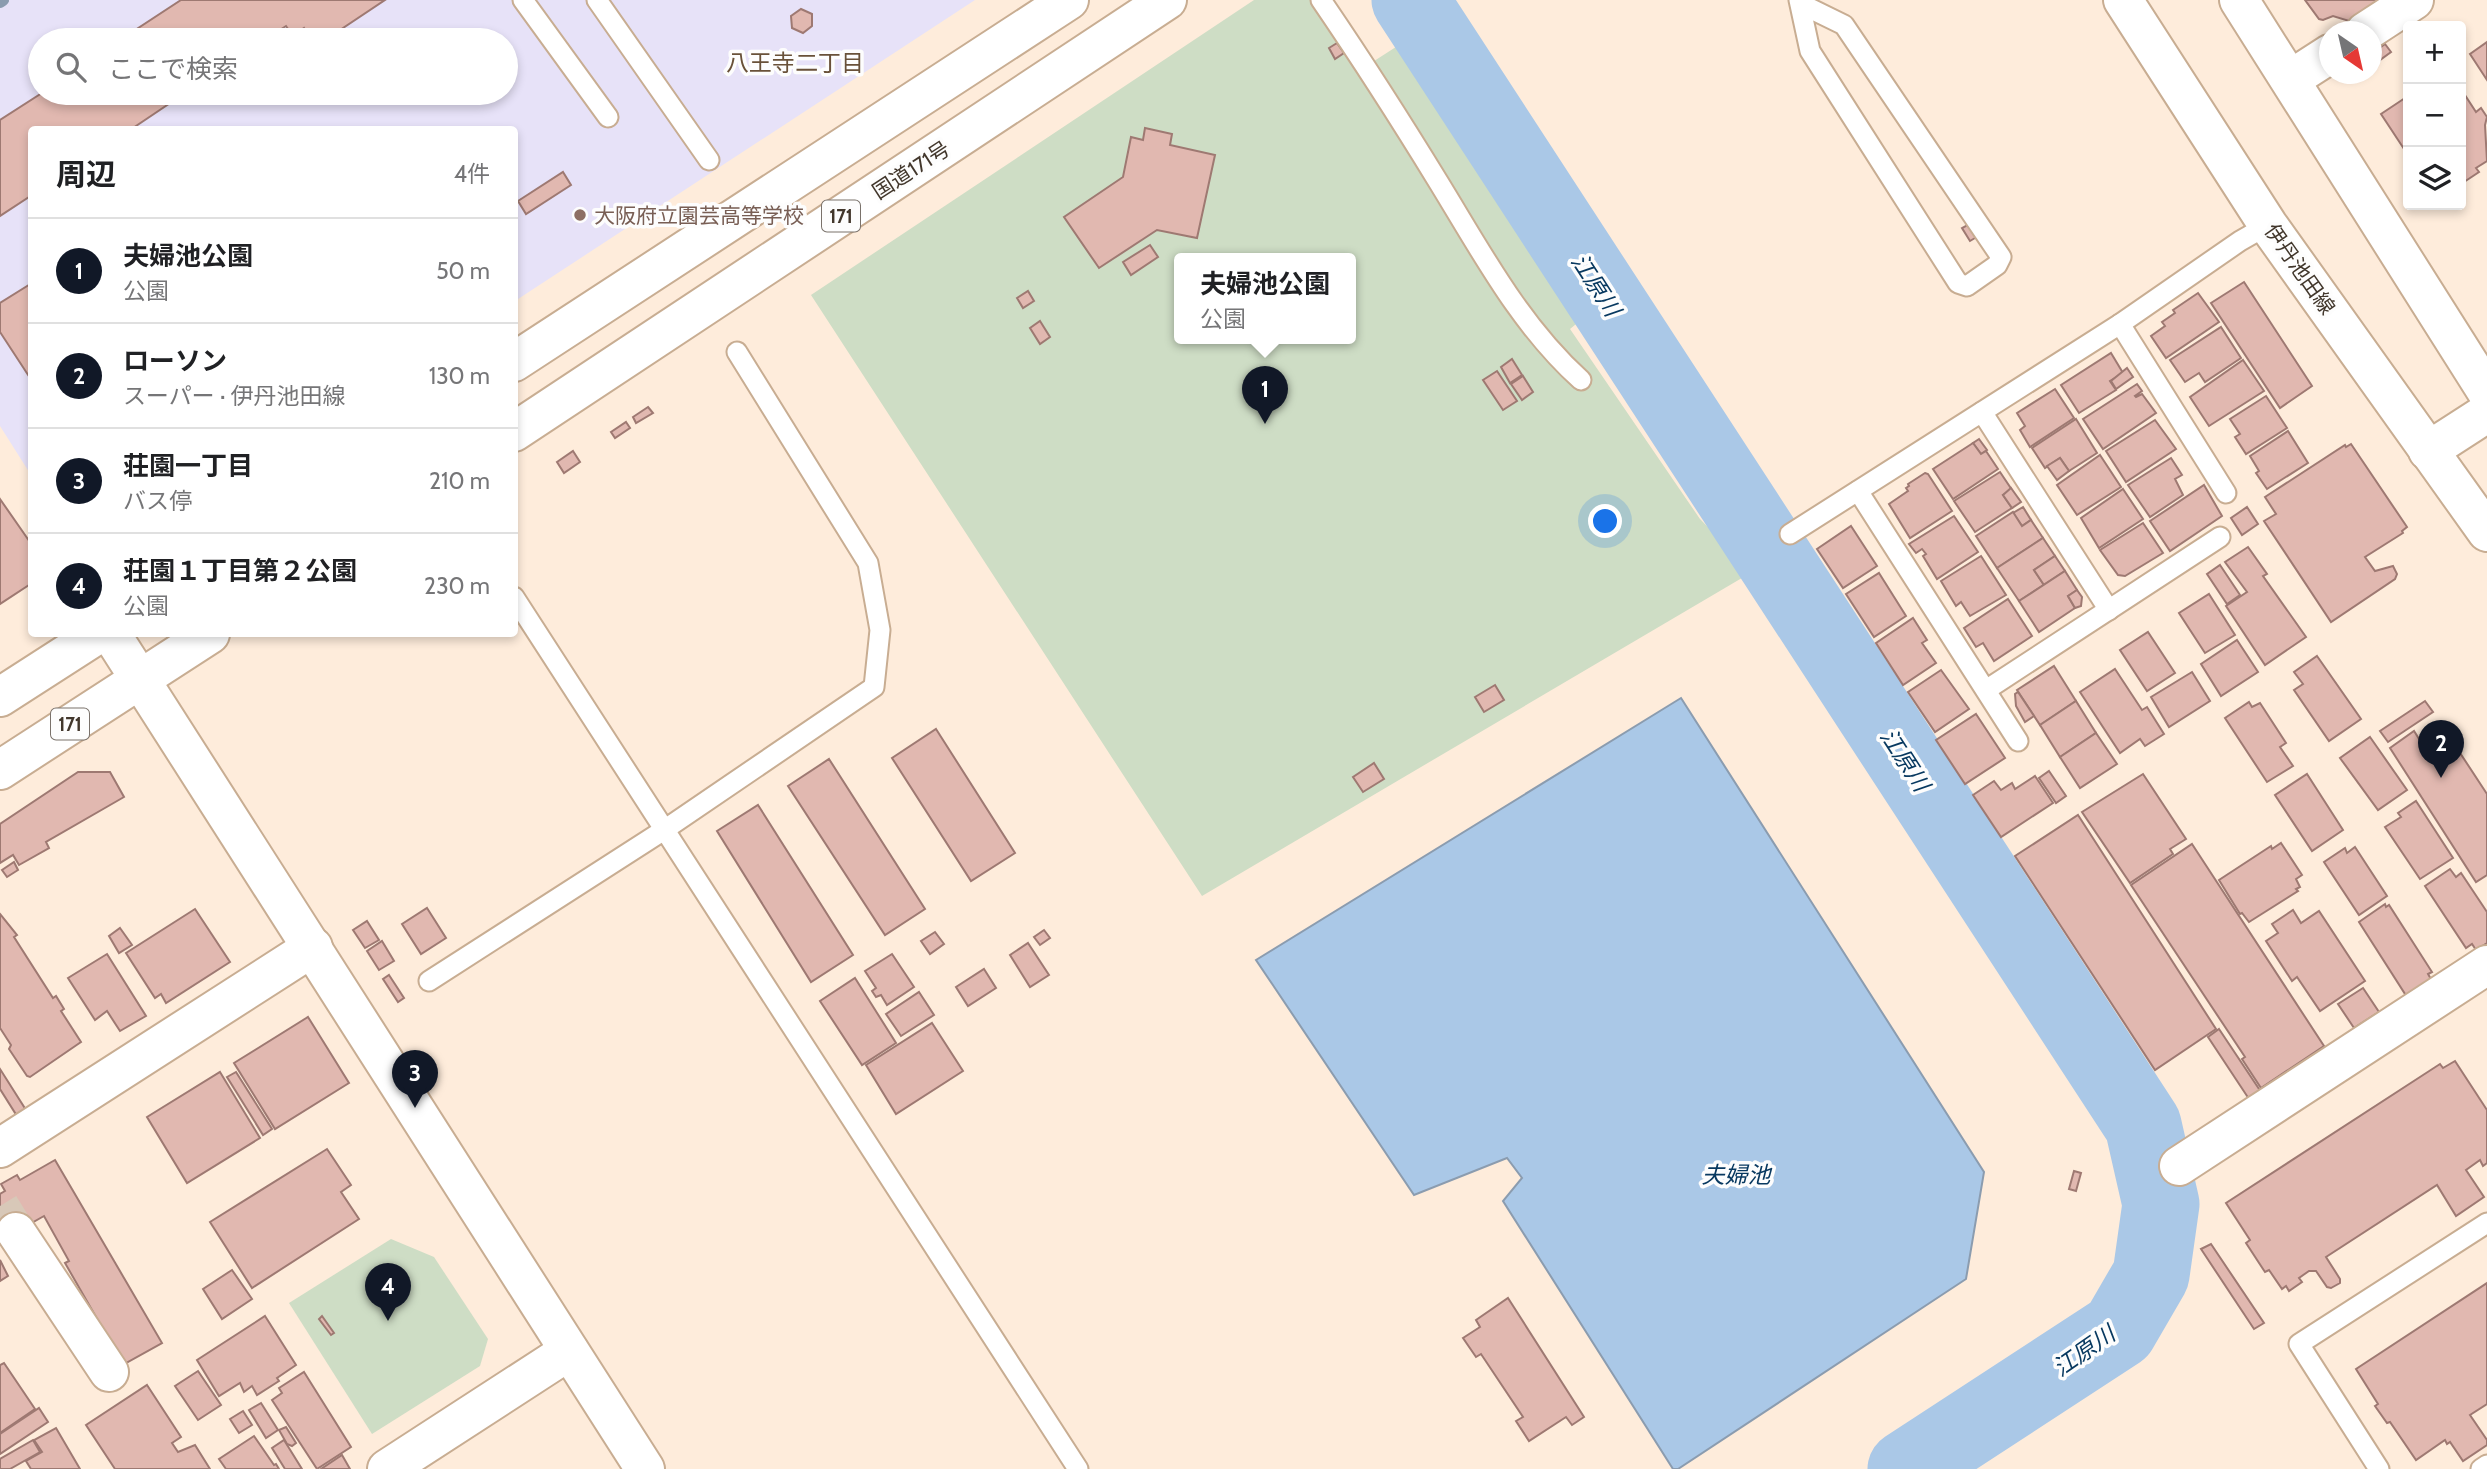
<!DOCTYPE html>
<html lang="ja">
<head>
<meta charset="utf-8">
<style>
	:root { --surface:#fff; --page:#f6f6f6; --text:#202124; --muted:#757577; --line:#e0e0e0; --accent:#111827 }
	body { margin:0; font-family:Cabin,"Noto Sans JP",sans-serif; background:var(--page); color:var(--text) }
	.controls { position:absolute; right:21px; top:21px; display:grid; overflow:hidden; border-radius:7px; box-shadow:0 4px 10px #0003 }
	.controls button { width:63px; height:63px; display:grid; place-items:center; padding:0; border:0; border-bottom:2px solid var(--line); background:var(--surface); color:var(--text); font:35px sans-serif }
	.compass { position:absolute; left:2319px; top:21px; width:63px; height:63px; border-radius:50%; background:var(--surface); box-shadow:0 4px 10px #0003; rotate:146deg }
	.you { position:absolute; left:1606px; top:522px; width:24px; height:24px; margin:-18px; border:5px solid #fff; border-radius:50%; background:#1a73e8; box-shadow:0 0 0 10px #1a73e833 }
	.badge { display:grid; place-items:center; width:46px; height:46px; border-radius:50%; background:var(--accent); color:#fff; font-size:23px; font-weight:700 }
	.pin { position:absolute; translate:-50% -58px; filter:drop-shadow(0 2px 4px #0008) }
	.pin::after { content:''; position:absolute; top:37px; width:24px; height:21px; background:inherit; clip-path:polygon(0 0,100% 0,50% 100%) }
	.popup { position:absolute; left:1174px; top:253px; width:182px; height:91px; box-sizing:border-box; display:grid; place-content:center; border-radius:7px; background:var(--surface); filter:drop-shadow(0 2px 5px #0005); font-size:23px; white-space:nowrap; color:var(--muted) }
	.popup b { font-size:26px; color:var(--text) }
	.popup::after { content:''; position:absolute; left:50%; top:100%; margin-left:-14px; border:14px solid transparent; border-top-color:var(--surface) }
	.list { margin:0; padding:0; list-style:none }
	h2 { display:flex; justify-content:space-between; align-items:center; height:91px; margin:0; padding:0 28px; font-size:30px }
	h2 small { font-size:23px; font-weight:400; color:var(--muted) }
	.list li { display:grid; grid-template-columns:46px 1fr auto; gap:21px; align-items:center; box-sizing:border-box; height:105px; padding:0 28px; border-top:2px solid var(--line) }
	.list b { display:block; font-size:26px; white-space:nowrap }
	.list p { margin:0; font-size:23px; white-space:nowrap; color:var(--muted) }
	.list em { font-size:23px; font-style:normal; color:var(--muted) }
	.icon { flex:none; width:38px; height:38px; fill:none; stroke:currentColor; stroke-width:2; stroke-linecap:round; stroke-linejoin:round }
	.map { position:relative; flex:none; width:2487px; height:1469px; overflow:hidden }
	.search { position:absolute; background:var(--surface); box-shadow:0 4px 10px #0003; left:28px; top:28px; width:490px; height:77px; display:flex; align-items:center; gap:18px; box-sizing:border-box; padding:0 24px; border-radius:38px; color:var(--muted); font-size:26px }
	.panel { position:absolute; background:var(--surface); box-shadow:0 4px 10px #0003; left:28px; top:126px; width:490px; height:511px; border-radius:7px }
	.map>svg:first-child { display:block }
	.education { fill:#e7e2f8; fill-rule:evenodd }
	.green { fill:#ceddc5; fill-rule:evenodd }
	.water { fill:#aac8e7; stroke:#8b9caf; stroke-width:2 }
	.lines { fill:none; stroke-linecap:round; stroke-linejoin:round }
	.stream { stroke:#8b9caf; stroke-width:12 }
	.river { stroke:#aac8e7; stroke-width:77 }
	.building { fill:#e1b8b0; stroke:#9e7972; stroke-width:2 }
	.street-tunnel { stroke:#d8c8b8; stroke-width:38; stroke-dasharray:38 19; stroke-linecap:butt }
	.lane-casing { stroke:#c8ad92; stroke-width:23 }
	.street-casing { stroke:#c8ad92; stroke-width:42 }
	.secondary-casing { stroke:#c8ad92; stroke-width:42 }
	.highway-casing { stroke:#c8ad92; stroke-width:42 }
	.lane { stroke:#fff; stroke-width:19 }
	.street { stroke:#fff; stroke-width:38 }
	.secondary { stroke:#fff; stroke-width:38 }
	.highway { stroke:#fff; stroke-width:38 }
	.education-dot { fill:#8d6e63; stroke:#fdfdfd; stroke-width:2.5 }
	.labels { text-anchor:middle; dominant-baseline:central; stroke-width:7; stroke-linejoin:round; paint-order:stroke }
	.shield { fill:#fdfdfd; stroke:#7a726b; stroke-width:2 }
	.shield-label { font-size:19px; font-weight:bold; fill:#42372c }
	.street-label { font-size:21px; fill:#42372c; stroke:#fdfdfd }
	.education-label { font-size:21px; fill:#785e54; stroke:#fdfdfd; text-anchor:start }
	.neighbourhood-label { font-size:23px; fill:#695139; stroke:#fdfdfd }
	.water-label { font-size:23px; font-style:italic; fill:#083960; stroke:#fdfdfd }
</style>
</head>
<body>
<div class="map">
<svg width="2487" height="1469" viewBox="0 0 2487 1469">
	<rect width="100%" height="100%" fill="#feecdb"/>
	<path class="education" d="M0,0h975l-460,301 -1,-171h-482l-1,345 -31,-49zM40,40h466v53h-466z"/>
	<g class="green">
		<path d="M1254,0h74l43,63 28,-18 182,275 -11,9 130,190 35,36 12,20 -545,321 -391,-601zM1179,258h172v80h-172z"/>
		<polygon points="391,1239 434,1257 488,1339 480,1366 372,1434 289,1303"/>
	</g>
	<polygon class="water" points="1681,698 1984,1172 1966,1279 1678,1469 1673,1469 1503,1201 1522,1178 1507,1158 1414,1195 1256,960"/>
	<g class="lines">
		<polyline class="stream" points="0,2 3,0"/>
		<polyline class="river" points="1410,0 2143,1125 2161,1204 2151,1275 2119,1330 1906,1469"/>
	</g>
	<g class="building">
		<polygon points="181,0 385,0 325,40 312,40 304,28 293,36 286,26 264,40 120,40"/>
		<polygon points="2305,0 2383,0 2349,21 2333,16 2323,20 2319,19"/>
		<polygon points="801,9 812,14 812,26 803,33 792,28 791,16"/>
		<polygon points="2487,42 2487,80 2470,54"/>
		<polygon points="1337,43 1344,53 1335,59 1329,48"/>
		<polygon points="2385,44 2391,52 2380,60 2374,52"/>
		<polygon points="2461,89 2476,112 2481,108 2487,117 2485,125 2487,161 2476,168 2479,172 2461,184"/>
		<polygon points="42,93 185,93 130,130 32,130 32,195 0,216 0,120"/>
		<polygon points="2408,96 2408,155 2381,114"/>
		<polygon points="1145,128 1172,134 1170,145 1215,155 1197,238 1157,230 1099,268 1064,217 1123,177 1131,137 1143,140"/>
		<polygon points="563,172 571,185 526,214 518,201"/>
		<polygon points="1973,222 1980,235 1970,241 1962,228"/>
		<polygon points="1150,245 1158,257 1131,275 1123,262"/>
		<polygon points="2244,282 2312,386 2280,408 2211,303"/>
		<polygon points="32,283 32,381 0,332 0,303"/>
		<polygon points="1028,291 1034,301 1023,308 1017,298"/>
		<polygon points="2198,293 2219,322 2166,358 2151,336 2165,326 2162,322 2175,313 2173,310"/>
		<polygon points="1040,321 1050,337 1040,344 1030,328"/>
		<polygon points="2221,327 2241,358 2205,382 2199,373 2185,382 2170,360"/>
		<polygon points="2111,353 2123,373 2110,381 2116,390 2079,413 2061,385"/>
		<polygon points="1512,359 1522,375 1510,383 1501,367"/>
		<polygon points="2243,360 2264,391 2209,426 2190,397"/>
		<polygon points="2127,368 2133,377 2116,389 2111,381"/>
		<polygon points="1497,371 1517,401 1503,410 1483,380"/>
		<polygon points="1523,376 1533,392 1522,400 1511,384"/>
		<polygon points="2137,384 2142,391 2135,396 2136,397 2142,394 2156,413 2103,449 2083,419"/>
		<polygon points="2055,389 2074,418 2030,447 2020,430 2025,426 2017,413"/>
		<polygon points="2266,396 2287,428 2246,454 2235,437 2240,434 2230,419"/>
		<polygon points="648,407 653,413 636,423 633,417"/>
		<polygon points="2076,419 2097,453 2069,471 2060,458 2045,468 2032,448"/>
		<polygon points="2155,420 2176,449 2126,482 2106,451"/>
		<polygon points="626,422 630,428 615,438 611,432"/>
		<polygon points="2288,431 2308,463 2267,489 2256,473 2259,471 2250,456"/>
		<polygon points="1979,439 1987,450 1981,454 1973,443"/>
		<polygon points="1973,443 1981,454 1986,451 1998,469 1953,499 1933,469"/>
		<polygon points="2351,444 2407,527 2402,531 2403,533 2365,557 2375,571 2393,566 2397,574 2395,579 2331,622 2264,521 2276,514 2265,497 2345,445 2346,447"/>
		<polygon points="573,451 580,462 564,473 557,462"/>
		<polygon points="2100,455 2121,487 2077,515 2057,485"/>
		<polygon points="2060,458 2069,471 2057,480 2047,466"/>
		<polygon points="2171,458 2182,475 2175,479 2183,495 2150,517 2128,485"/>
		<polygon points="2000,472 2012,490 2003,495 2012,508 1975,532 1954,501"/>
		<polygon points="1925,473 1928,474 1952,511 1910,538 1889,504 1908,491 1906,488 1909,486 1908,484"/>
		<polygon points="2204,485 2222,516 2170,551 2150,521"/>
		<polygon points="2011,488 2021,502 2012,508 2003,495"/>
		<polygon points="2123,489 2143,519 2099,548 2081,518"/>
		<polygon points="0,499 32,545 32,583 0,604"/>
		<polygon points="2023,507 2031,520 2022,526 2013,513"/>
		<polygon points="2247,507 2258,524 2242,535 2231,518"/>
		<polygon points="2013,512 2022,526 2031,520 2043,538 1997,568 1976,536"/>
		<polygon points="1954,516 1978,552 1937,579 1923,556 1926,554 1922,549 1916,553 1909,544"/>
		<polygon points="2143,523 2163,553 2125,576 2118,575 2100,550"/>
		<polygon points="1851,526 1877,566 1843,588 1817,549"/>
		<polygon points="2043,538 2055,556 2034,570 2044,585 2019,601 1997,568"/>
		<polygon points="2248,547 2267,574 2263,576 2306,637 2265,665 2226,606 2247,592 2225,562"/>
		<polygon points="1981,556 2006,595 1970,616 1961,602 1956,606 1941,581"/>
		<polygon points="2055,556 2065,571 2044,585 2034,570"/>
		<polygon points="2220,565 2240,595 2227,604 2207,574"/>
		<polygon points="2065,571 2077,590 2068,596 2075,608 2039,632 2019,601"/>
		<polygon points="1879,573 1906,616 1874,637 1846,594"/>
		<polygon points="2077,590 2082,597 2081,606 2075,608 2068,596"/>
		<polygon points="2209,594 2235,635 2205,653 2179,613"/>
		<polygon points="2008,599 2032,636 1994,661 1983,643 1976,647 1964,628"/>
		<polygon points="1913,618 1927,640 1922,643 1936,663 1903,685 1876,643"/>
		<polygon points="2148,632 2175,673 2147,691 2120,650"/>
		<polygon points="2237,640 2258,672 2221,696 2201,664"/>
		<polygon points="2317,656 2361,719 2329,741 2294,690 2303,684 2294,672"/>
		<polygon points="2054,666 2076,701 2040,725 2017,690"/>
		<polygon points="2115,669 2142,710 2147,707 2164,734 2145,746 2140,739 2120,753 2080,692"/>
		<polygon points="1941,670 1969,709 1935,732 1908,692"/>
		<polygon points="2192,672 2210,701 2169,727 2151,697"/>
		<polygon points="1495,685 1504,700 1484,712 1475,697"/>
		<polygon points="2018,692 2034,716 2025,722 2016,706 2015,694"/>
		<polygon points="2076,701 2096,733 2060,757 2040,725"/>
		<polygon points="2425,701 2433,712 2388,742 2380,731"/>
		<polygon points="2249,702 2252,707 2260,703 2286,743 2280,747 2293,766 2267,782 2225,718"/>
		<polygon points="1976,714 2005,758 1965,784 1936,740"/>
		<polygon points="2443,727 2487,794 2487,875 2476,882 2390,748 2414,731 2421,742"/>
		<polygon points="936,729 1015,853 971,881 892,758"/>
		<polygon points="2096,733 2117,764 2080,788 2060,757"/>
		<polygon points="2370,737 2407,790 2378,810 2340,758"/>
		<polygon points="829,759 925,909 885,935 788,786"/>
		<polygon points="1374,763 1384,779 1363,792 1353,777"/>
		<polygon points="2049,771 2066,796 2056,803 2039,778"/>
		<polygon points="78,772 110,772 124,797 46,842 49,848 19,865 13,855 0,863 0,824"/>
		<polygon points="2143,774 2186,839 2170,849 2173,854 2130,883 2082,812"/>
		<polygon points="2307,774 2343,830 2312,851 2275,795"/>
		<polygon points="2035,776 2053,803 2001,837 1973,795 1994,781 2001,790 2012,783 2015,789"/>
		<polygon points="2416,801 2453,858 2420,879 2385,827 2401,817 2398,813"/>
		<polygon points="758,805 853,955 811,982 717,831"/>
		<polygon points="2078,815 2216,1029 2155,1070 2015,856"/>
		<polygon points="2281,843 2302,875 2296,879 2300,887 2296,889 2298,891 2249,922 2242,913 2240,914 2219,880 2271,846 2272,849"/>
		<polygon points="2192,844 2324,1046 2261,1088 2242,1059 2245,1057 2131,885"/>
		<polygon points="2355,847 2387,896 2359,915 2324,862 2345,848 2347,853"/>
		<polygon points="14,862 18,870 7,877 2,870"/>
		<polygon points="2450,869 2456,877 2461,873 2487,912 2487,943 2476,950 2472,944 2466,948 2425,886"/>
		<polygon points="2385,904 2386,907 2389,905 2432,972 2428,974 2432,981 2407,997 2359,922"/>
		<polygon points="427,908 446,938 421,954 402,924"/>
		<polygon points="195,909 230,962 166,1003 161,994 155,998 126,953"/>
		<polygon points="2293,910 2301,923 2319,911 2365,981 2320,1011 2297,977 2292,981 2266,941 2278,933 2272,924"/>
		<polygon points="0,914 17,935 14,937 53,998 56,996 64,1009 61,1011 81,1042 30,1077 27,1076 9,1049 11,1045 0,1028"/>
		<polygon points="367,921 379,940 365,948 353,930"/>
		<polygon points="120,928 132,945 119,953 109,936"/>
		<polygon points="1044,930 1050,938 1040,945 1034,937"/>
		<polygon points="935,932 944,944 930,954 921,941"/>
		<polygon points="382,941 394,961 379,970 367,951"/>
		<polygon points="1028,943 1049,975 1030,987 1010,955"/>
		<polygon points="107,954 146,1016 120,1031 107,1011 95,1020 68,978"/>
		<polygon points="892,954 914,987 887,1005 881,995 876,997 872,991 876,988 865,971"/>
		<polygon points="984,969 996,988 968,1006 956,987"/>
		<polygon points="389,975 404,998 398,1002 383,979"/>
		<polygon points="855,978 896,1043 862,1065 820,1001"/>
		<polygon points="2363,988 2379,1012 2354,1028 2338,1004"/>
		<polygon points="919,992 934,1015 901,1036 886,1014"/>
		<polygon points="308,1017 349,1083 275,1129 234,1063"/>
		<polygon points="932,1023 963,1071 896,1114 866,1065"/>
		<polygon points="2219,1029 2261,1092 2249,1099 2208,1037"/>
		<polygon points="2455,1061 2487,1110 2487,1163 2483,1166 2480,1160 2466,1170 2484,1197 2456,1216 2437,1185 2326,1257 2340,1279 2340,1283 2331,1288 2327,1287 2316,1271 2309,1271 2299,1278 2302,1282 2289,1291 2286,1286 2282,1289 2269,1270 2265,1272 2246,1243 2250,1240 2226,1203 2440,1064 2443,1068"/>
		<polygon points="0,1069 26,1110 17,1116 0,1089"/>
		<polygon points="220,1072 260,1138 187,1183 147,1117"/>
		<polygon points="236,1072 272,1129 263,1135 227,1077"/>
		<polygon points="327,1149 351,1185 341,1192 359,1219 252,1288 210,1222"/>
		<polygon points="55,1160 162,1343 117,1368 104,1331 65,1263 69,1261 44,1216 0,1241 0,1194 5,1191 1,1184 17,1175 20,1180"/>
		<polygon points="2074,1171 2081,1173 2076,1191 2069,1189"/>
		<polygon points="2211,1244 2264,1323 2254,1329 2201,1249"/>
		<polygon points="0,1260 8,1276 0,1281"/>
		<polygon points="232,1270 252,1299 222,1319 203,1289"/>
		<polygon points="2487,1283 2487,1404 2470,1415 2487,1440 2487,1445 2463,1461 2450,1442 2447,1444 2445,1440 2416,1460 2390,1422 2387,1423 2375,1406 2378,1404 2356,1369"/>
		<polygon points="1508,1298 1584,1417 1572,1425 1566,1417 1529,1441 1516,1421 1523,1417 1481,1354 1476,1357 1463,1338 1480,1327 1476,1320"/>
		<polygon points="265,1316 296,1365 277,1378 279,1381 257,1395 252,1386 244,1392 240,1383 219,1396 197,1360"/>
		<polygon points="322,1316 334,1333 331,1335 319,1319"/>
		<polygon points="4,1363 35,1409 0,1433 0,1365"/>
		<polygon points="198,1371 221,1405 198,1420 175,1386"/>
		<polygon points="304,1372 351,1447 317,1469 272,1400 282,1393 279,1388"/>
		<polygon points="147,1385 181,1437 172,1443 178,1452 195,1445 210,1469 115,1469 86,1425"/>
		<polygon points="261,1403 278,1430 266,1438 249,1410"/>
		<polygon points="39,1408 48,1422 0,1454 0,1434"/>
		<polygon points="243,1411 252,1425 239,1433 230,1419"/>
		<polygon points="286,1427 296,1443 292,1446 287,1444 279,1430"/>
		<polygon points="56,1428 80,1469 31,1469 26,1461 42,1452 34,1440"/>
		<polygon points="254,1436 274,1465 276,1464 279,1469 226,1469 219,1459"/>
		<polygon points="33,1440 40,1452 10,1469 0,1469 0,1459"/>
		<polygon points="284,1440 302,1469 285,1469 272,1448"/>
		<polygon points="342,1455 350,1469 321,1469"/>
	</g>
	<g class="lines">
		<polyline class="street-tunnel" points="0,1206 16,1232"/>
		<g class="lane-casing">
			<g id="lane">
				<polyline points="523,0 608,117"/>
				<polyline points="597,0 709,160"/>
				<path d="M1321,0c41,60 80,121 118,183 43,70 81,142 142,197"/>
				<polyline points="1799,0 1810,51 1958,283 1967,286 1997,265 2001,257 1844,25 1801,4"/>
				<polyline points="2120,324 2226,493"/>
				<polyline points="1982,412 2109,610"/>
				<polyline points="1858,491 2018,741"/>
				<polyline points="1790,534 2120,324 2240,241 2268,225"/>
				<polyline points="514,597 1078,1469"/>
				<polyline points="1986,690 2220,537"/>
				<polyline points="429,981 664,830 874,687 880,630 868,563 737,352"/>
				<polyline points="2379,1469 2299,1344 2487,1223"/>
				<polyline points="2481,1469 2487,1465"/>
			</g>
		</g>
		<g class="street-casing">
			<g id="street">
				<polyline points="2365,32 2414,0"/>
				<polyline points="2291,79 2330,54"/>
				<polyline points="2428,451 2487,413"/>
				<polyline points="0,1148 313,947"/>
				<polyline points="2179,1166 2487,965"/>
				<polyline points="16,1232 109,1372"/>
				<polyline points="387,1469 569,1351"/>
			</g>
		</g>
		<g class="secondary-casing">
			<g id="secondary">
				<polyline points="2123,0 2268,225 2487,532"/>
				<polyline points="2239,0 2487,392"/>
				<polyline points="111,634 645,1469"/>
			</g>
		</g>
		<g class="highway-casing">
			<g id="highway">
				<polyline points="514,362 1069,0"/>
				<polyline points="514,432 1167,0"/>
				<polyline points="0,697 98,634"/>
				<polyline points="0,770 210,634"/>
			</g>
		</g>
		<use href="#lane" class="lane"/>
		<use href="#street" class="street"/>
		<use href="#secondary" class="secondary"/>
		<use href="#highway" class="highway"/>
	</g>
	<circle class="education-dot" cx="580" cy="215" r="7"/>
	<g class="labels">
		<g class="shield">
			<rect x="822" y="200.5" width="38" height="31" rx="5"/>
			<rect x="51" y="708.5" width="38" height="31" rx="5"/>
		</g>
		<g class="shield-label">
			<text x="841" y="216">171</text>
			<text x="70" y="724">171</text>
		</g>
		<g class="street-label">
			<text transform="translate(911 170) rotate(-33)">国道171号</text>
			<text transform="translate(2300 269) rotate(55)">伊丹池田線</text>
		</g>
		<g class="education-label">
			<text x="594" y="215">大阪府立園芸高等学校</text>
		</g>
		<g class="neighbourhood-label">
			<text x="795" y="63">八王寺二丁目</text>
		</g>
		<g class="water-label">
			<text transform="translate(1596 285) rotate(57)">江原川</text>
			<text transform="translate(1905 760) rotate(57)">江原川</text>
			<text x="1736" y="1175">夫婦池</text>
			<text transform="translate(2084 1351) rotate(-35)">江原川</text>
		</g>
	</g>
</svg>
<div class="controls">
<button>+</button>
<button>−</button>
<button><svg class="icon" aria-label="layers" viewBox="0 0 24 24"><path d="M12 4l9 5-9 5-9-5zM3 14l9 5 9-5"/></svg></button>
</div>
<svg class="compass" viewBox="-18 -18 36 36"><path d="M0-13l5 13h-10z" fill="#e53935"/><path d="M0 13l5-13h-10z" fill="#757577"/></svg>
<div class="you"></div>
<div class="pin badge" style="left:1265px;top:424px">1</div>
<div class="popup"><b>夫婦池公園</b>公園</div>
<div class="pin badge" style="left:2441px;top:778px">2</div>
<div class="pin badge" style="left:415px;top:1108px">3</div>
<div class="pin badge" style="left:388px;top:1321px">4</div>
<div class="search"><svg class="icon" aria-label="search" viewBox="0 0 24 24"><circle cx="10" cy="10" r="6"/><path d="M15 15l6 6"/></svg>ここで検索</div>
<section class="panel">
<h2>周辺<small>4件</small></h2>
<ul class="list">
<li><span class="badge">1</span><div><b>夫婦池公園</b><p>公園</p></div><em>50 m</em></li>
<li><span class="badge">2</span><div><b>ローソン</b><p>スーパー · 伊丹池田線</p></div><em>130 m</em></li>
<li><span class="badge">3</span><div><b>荘園一丁目</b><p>バス停</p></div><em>210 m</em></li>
<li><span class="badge">4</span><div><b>荘園１丁目第２公園</b><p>公園</p></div><em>230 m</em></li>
</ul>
</section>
</div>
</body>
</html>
